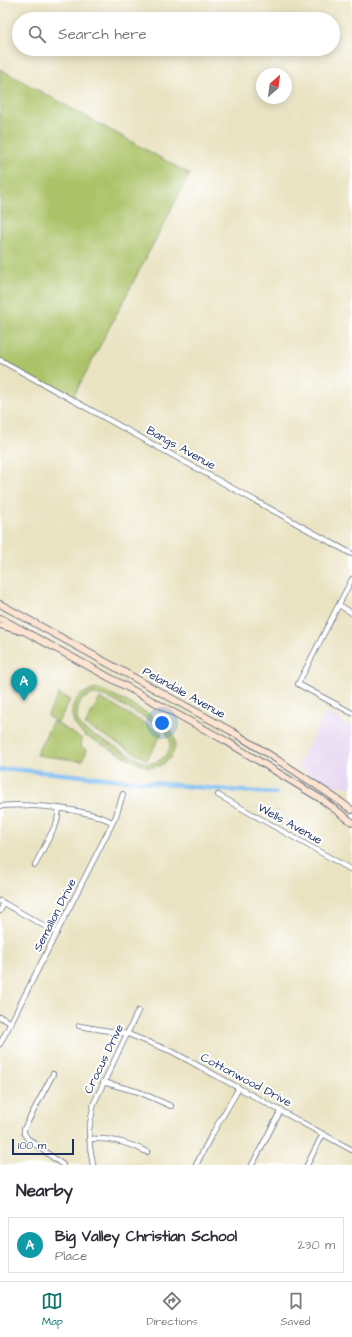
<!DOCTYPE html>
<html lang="en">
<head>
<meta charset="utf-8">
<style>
	:root { --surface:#fff; --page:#f7f7f7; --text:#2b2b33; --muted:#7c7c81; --line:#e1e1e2; --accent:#0f766e }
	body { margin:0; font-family:"Architects Daughter",sans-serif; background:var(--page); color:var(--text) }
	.compass { position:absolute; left:256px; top:68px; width:36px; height:36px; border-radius:50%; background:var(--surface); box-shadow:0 2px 10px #0003; rotate:28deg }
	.scale { position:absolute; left:12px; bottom:10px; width:62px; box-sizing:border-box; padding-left:4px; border:2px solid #1b2f5e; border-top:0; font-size:11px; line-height:14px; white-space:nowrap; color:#1b2f5e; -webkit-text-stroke:3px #fff; paint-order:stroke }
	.you { position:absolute; left:162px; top:723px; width:14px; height:14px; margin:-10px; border:3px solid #fff; border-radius:50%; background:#1a73e8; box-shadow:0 0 0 6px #1a73e833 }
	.badge { display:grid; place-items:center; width:26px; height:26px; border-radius:50%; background:var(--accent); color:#fff; font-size:13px; font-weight:700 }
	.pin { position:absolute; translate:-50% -33px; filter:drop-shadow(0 1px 2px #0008) }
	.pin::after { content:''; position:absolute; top:21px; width:14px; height:12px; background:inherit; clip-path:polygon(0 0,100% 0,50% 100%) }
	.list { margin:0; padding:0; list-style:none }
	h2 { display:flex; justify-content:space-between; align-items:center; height:52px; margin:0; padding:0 16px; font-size:17px }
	h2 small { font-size:13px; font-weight:400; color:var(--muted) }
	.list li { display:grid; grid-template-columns:26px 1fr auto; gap:12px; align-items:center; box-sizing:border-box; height:56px; margin:0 8px 8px; padding:0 8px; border:1px solid var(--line); border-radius:0px }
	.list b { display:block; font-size:15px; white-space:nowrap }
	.list p { margin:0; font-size:13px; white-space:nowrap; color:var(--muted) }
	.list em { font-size:13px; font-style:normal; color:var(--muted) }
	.icon { flex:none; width:22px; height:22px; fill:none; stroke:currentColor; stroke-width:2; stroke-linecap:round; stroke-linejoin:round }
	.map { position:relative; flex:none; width:352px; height:1165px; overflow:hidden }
	.search { position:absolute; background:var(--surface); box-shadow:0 2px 10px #0003; left:12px; right:12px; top:12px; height:44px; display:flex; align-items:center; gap:10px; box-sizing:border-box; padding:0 14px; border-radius:22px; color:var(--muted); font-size:15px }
	.sheet { height:116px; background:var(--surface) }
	nav { display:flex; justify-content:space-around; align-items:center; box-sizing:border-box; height:56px; border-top:1px solid var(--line); background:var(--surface); font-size:11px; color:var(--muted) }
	nav a { display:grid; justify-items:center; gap:2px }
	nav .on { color:var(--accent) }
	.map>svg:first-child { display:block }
	.built { fill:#e4d3f1 }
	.green { fill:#acc267; stroke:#647862; fill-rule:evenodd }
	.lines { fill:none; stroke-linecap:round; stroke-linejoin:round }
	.canal { stroke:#7ebdf2; stroke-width:4.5 }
	.street-casing { stroke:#636e81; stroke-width:6 }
	.secondary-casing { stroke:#636e81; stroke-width:8 }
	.street { stroke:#fff; stroke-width:4.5 }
	.secondary { stroke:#fde4d1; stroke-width:6 }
	.labels { text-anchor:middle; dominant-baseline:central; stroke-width:4; stroke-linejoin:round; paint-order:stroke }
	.street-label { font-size:12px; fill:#1b2f5e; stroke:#fff }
</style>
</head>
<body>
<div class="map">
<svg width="352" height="1165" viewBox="0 0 352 1165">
	<rect width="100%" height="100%" fill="#fff"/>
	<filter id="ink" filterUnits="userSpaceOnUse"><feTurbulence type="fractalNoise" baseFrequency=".025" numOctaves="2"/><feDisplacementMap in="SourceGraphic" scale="8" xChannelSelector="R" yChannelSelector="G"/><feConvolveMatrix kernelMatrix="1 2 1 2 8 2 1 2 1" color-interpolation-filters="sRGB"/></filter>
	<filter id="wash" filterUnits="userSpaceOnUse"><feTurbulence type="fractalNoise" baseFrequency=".012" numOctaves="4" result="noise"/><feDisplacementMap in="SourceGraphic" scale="16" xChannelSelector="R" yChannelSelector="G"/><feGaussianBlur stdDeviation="0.9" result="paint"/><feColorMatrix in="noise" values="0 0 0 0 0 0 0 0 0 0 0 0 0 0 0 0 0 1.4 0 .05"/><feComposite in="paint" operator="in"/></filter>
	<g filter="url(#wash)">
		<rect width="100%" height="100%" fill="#eae3c2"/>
		<polygon class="built" points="326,712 352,727 352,787 326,785 297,765"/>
		<g class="green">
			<polygon points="0,69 190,174 72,399 0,360"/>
			<path d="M98,689c13,3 67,32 74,43 11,19 -9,41 -29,34l-59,-31c-21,-18 -14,-43 14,-46zM93,694l11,2c12,6 58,29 63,38 10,16 -6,31 -22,29l-59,-32 -5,-5 -4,-7 1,-13 5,-7z"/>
			<polygon points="59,694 70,700 58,723 47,716"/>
			<polygon points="100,698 162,733 147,760 85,725"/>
			<polygon points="53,721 82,739 81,747 87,750 82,761 36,755"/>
		</g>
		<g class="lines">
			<polyline class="canal" points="0,770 11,769 227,790 276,793"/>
		</g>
	</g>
	<g filter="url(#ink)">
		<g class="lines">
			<g class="street-casing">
				<g id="street">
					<polyline points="0,360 352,554"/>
					<polyline points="352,579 298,684 352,713"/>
					<polyline points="339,605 352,613"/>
					<polyline points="218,795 352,870"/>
					<path d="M0,806c28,-3 87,3 112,16"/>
					<polyline points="35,865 57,822 59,808"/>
					<polyline points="0,901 57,933"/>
					<polyline points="0,911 4,903"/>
					<polyline points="0,1017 11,1023"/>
					<polyline points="79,1026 128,1034 173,1052 352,1150"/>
					<polyline points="0,1044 116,816 123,794"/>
					<polyline points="53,1074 24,1129 24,1133 27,1138 63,1165"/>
					<polyline points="103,1082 139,1092 171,1106"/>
					<path d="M89,1139c21,-1 39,3 58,13"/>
					<polyline points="93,1165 90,1147 89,1129 94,1103 138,1011"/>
					<polyline points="196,1165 211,1136 239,1088"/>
					<polyline points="252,1165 281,1110"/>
					<polyline points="307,1165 323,1134"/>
				</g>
			</g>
			<g class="secondary-casing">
				<g id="secondary">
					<path d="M0,604l231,127c41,25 82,51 121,79"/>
					<polyline points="0,618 226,741 321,799 352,822"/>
					<polyline points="0,625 20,631"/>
				</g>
			</g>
			<use href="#street" class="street"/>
			<use href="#secondary" class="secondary"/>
		</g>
	</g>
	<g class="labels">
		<g class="street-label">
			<text transform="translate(181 448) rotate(29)">Bangs Avenue</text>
			<text transform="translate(184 693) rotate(29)">Pelandale Avenue</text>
			<text transform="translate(290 824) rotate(29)">Wells Avenue</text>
			<text transform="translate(55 915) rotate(-63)">Semallon Drive</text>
			<text transform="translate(104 1059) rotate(-64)">Crocus Drive</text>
			<text transform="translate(246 1080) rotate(28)">Cottonwood Drive</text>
		</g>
	</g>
</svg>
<svg class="compass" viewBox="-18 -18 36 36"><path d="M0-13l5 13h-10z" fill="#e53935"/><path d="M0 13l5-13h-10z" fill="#7c7c81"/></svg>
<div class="scale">100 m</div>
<div class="you"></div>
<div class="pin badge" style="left:24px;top:701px;background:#0f9aa8">A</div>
<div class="search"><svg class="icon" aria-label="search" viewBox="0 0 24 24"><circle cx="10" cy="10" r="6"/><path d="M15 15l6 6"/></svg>Search here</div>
</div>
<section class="sheet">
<h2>Nearby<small></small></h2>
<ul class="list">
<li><span class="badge" style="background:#0f9aa8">A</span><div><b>Big Valley Christian School</b><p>Place</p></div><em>230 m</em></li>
</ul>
</section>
<nav>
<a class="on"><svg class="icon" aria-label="map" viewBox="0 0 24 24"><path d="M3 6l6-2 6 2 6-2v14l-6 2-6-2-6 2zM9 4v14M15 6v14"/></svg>Map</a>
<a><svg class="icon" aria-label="directions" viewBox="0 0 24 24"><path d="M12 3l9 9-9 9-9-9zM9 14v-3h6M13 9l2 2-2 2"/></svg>Directions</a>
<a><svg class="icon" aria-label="saved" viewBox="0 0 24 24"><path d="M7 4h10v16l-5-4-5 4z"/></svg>Saved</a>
</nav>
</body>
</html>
